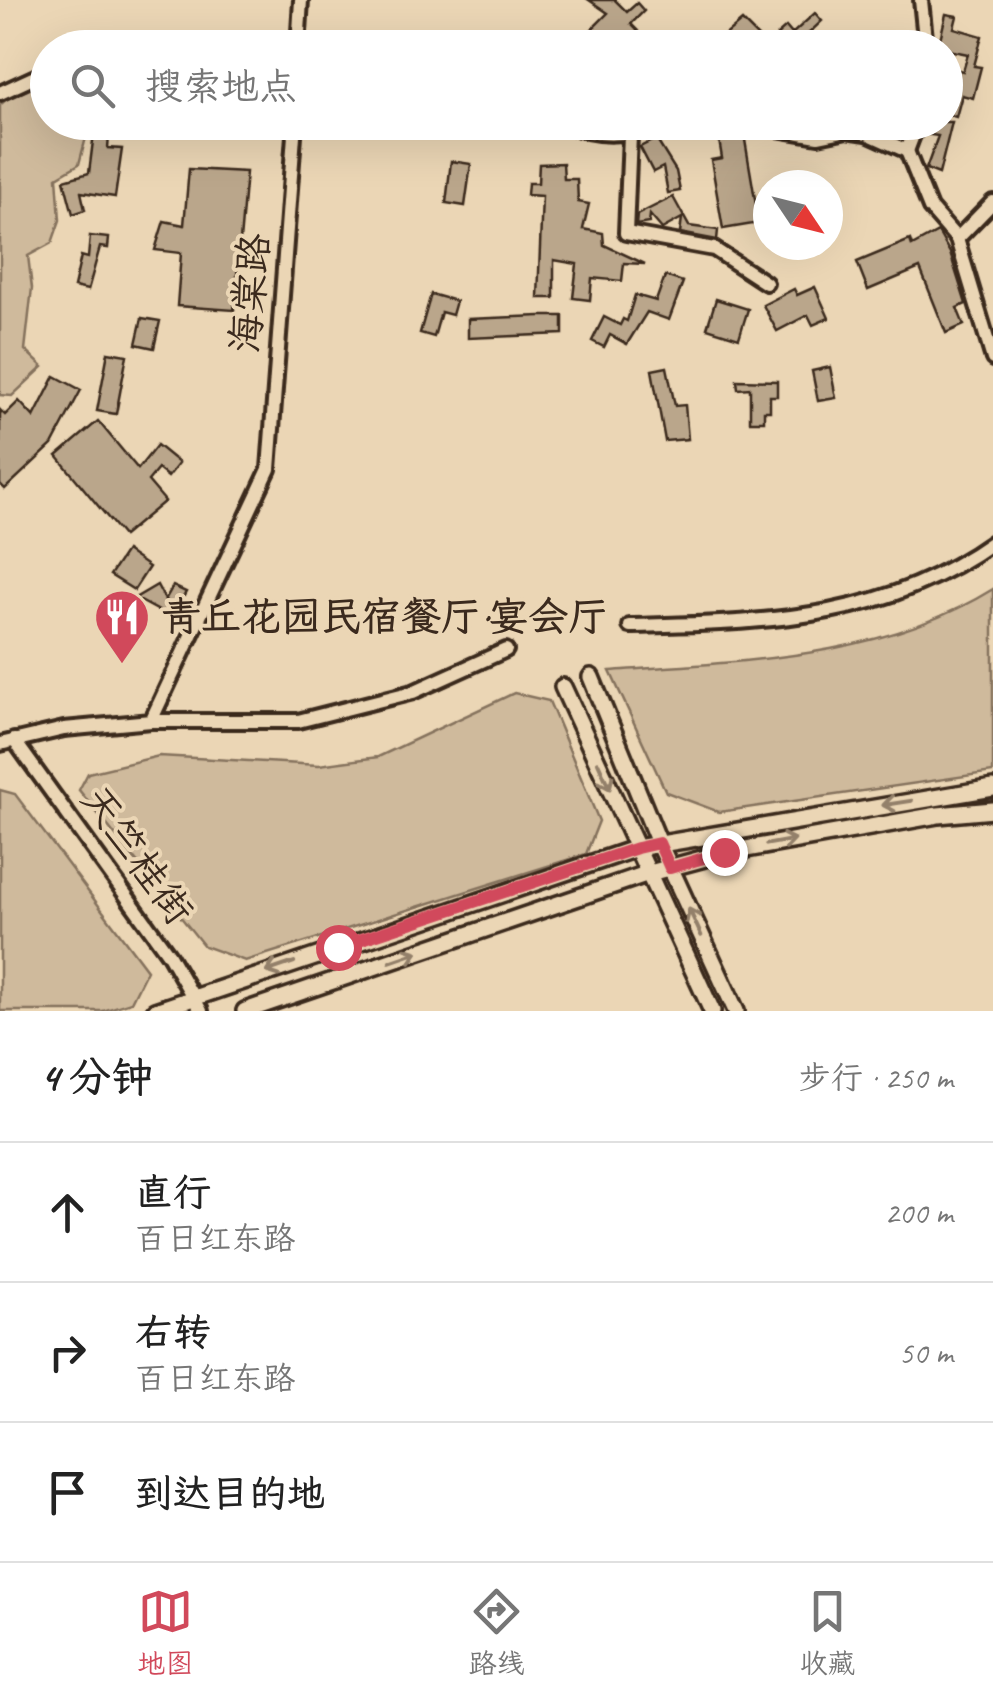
<!DOCTYPE html>
<html lang="zh">
<head>
<meta charset="utf-8">
<style>
	:root { --surface:#fff; --page:#f6f6f6; --text:#222; --muted:#767676; --line:#e0e0e0; --accent:#d1495b }
	body { margin:0; font-family:Caveat,"LXGW WenKai TC",sans-serif; background:var(--page); color:var(--text) }
	.compass { position:absolute; left:753px; top:170px; width:90px; height:90px; border-radius:50%; background:var(--surface); box-shadow:0 10px 40px #0002; rotate:125deg }
	.stop { position:absolute; width:30px; height:30px; margin:-22px; border:8px solid #d1495b; border-radius:50%; background:#fff }
	.stop.end { background:#d1495b; border-color:#fff; box-shadow:0 2px 10px #0008 }
	.list { margin:0; padding:0; list-style:none }
	h2 { display:flex; justify-content:space-between; align-items:center; height:130px; margin:0; padding:0 40px; font-size:42px }
	h2 small { font-size:32px; font-weight:400; color:var(--muted) }
	.list li { display:grid; grid-template-columns:65px 1fr auto; gap:30px; align-items:center; box-sizing:border-box; height:140px; padding:0 40px; border-top:2px solid var(--line) }
	.list b { display:block; font-size:38px; white-space:nowrap }
	.list p { margin:0; font-size:32px; white-space:nowrap; color:var(--muted) }
	.list em { font-size:32px; font-style:normal; color:var(--muted) }
	.icon { flex:none; width:55px; height:55px; fill:none; stroke:currentColor; stroke-width:2; stroke-linecap:round; stroke-linejoin:round }
	.map { position:relative; flex:none; width:993px; height:1011px; overflow:hidden }
	.search { position:absolute; background:var(--surface); box-shadow:0 10px 40px #0002; left:30px; right:30px; top:30px; height:110px; display:flex; align-items:center; gap:25px; box-sizing:border-box; padding:0 35px; border-radius:55px; color:var(--muted); font-size:38px }
	.sheet { height:550px; background:var(--surface) }
	nav { display:flex; justify-content:space-around; align-items:center; box-sizing:border-box; height:140px; border-top:2px solid var(--line); background:var(--surface); font-size:28px; color:var(--muted) }
	nav a { display:grid; justify-items:center; gap:5px }
	nav .on { color:var(--accent) }
	.map>svg:first-child { display:block }
	.green { fill:#cfba9c; stroke:#85725d; stroke-width:2.5 }
	.building { fill:#baa68b; stroke:#3b2a1e; stroke-width:2.5 }
	.lines { fill:none; stroke-linecap:round; stroke-linejoin:round }
	.minor-casing { stroke:#3b2a1e; stroke-width:20 }
	.tertiary-casing { stroke:#3b2a1e; stroke-width:22 }
	.minor { stroke:#ebd6b5; stroke-width:12 }
	.tertiary { stroke:#ebd6b5; stroke-width:15 }
	.oneway { stroke:#93806a }
	.route { stroke:#d1495b; stroke-width:12 }
	.labels { text-anchor:middle; dominant-baseline:central; stroke-width:8; stroke-linejoin:round; paint-order:stroke }
	.street-label { font-size:40px; fill:#3b2a1e; stroke:#ebd6b5 }
	.poi-label { font-size:40px; font-weight:bold; fill:#3b2a1e; stroke:#ebd6b5; text-anchor:start }
</style>
</head>
<body>
<div class="map">
<svg width="993" height="1011" viewBox="0 0 993 1011">
	<rect width="100%" height="100%" fill="#ebd6b5"/>
	<filter id="ink" filterUnits="userSpaceOnUse"><feTurbulence type="fractalNoise" baseFrequency=".01" numOctaves="2"/><feDisplacementMap in="SourceGraphic" scale="20" xChannelSelector="R" yChannelSelector="G"/><feConvolveMatrix kernelMatrix="1 2 1 2 8 2 1 2 1" color-interpolation-filters="sRGB"/></filter>
	<g filter="url(#ink)">
		<g class="green">
			<polygon points="47,81 48,122 75,123 75,131 88,130 79,164 57,177 60,220 52,243 28,256 32,288 25,350 43,367 12,396 0,395 0,105 18,89"/>
			<path d="M993,589v183l-274,40 -53,-20 -56,-121c131,-10 269,-11 383,-82z"/>
			<polygon points="514,693 549,701 599,821 586,854 245,961 204,946 79,790 88,773 159,756 319,765 378,757"/>
			<polygon points="0,790 15,794 147,970 131,1002 103,1011 0,1011"/>
		</g>
		<g class="building">
			<polygon points="589,0 615,0 627,12 637,3 644,11 631,24 638,31 621,48 573,48 608,13"/>
			<polygon points="815,13 822,21 793,48 777,35 786,27 792,34"/>
			<polygon points="946,14 957,16 954,28 982,36 974,66 981,67 973,98 962,95 956,117 946,114 946,67 963,71 968,54 938,48"/>
			<polygon points="742,21 769,48 710,48"/>
			<polygon points="928,122 952,122 939,174 926,169 938,136 924,134"/>
			<polygon points="731,131 744,134 759,223 723,229 711,160 722,158 718,134"/>
			<polygon points="94,133 109,135 108,148 122,149 115,197 81,192 85,210 73,214 64,180 89,173"/>
			<polygon points="656,139 676,171 680,191 668,193 663,167 653,172 640,147"/>
			<polygon points="451,161 471,164 465,206 446,203"/>
			<polygon points="563,163 564,179 577,179 578,202 589,204 583,229 603,233 604,245 645,264 624,263 622,281 592,278 590,300 573,298 577,264 554,260 554,298 538,298 542,196 527,195 528,183 538,183 539,164"/>
			<polygon points="189,169 246,172 234,310 177,306 181,253 155,250 164,221 184,225"/>
			<polygon points="673,197 689,226 718,230 717,240 680,233 682,218 662,229 650,215 649,223 636,225 637,215"/>
			<polygon points="938,232 950,253 966,304 957,308 964,325 946,333 920,268 868,290 857,262 910,240 912,246"/>
			<polygon points="90,236 109,238 108,248 100,247 88,290 74,287 81,256 88,258"/>
			<polygon points="665,276 683,282 669,320 647,312 627,344 610,335 604,347 592,341 604,317 620,325 623,319 627,321 635,295 656,301"/>
			<polygon points="815,287 829,318 813,325 808,315 777,331 763,305 794,289 797,295"/>
			<polygon points="431,294 456,301 452,315 441,312 434,337 420,333"/>
			<polygon points="716,299 748,309 739,338 707,328"/>
			<polygon points="541,316 563,316 563,334 468,338 468,319"/>
			<polygon points="142,318 160,321 154,348 136,344"/>
			<polygon points="108,352 127,355 116,414 97,411"/>
			<polygon points="667,367 675,406 685,405 688,439 665,441 652,370"/>
			<polygon points="830,367 836,398 818,401 812,371"/>
			<polygon points="55,376 81,390 52,445 5,489 0,484 0,410 5,415 19,401 34,417"/>
			<polygon points="737,380 777,381 777,396 770,396 770,411 764,411 764,421 750,421 750,388 738,389"/>
			<polygon points="98,421 138,469 157,445 179,463 168,477 158,469 148,481 165,501 123,536 57,456"/>
			<polygon points="126,551 149,567 134,590 110,575"/>
			<polygon points="157,585 165,600 173,586 186,592 172,618 135,598"/>
		</g>
		<g class="lines">
			<g class="minor-casing">
				<g id="minor">
					<polyline points="921,0 926,48"/>
					<polyline points="137,48 182,48"/>
					<polyline points="298,48 301,0"/>
					<polyline points="0,93 48,71"/>
					<path d="M561,122c38,17 66,14 105,0"/>
					<polyline points="735,122 818,136 847,130 867,133 907,151"/>
					<polyline points="630,135 626,233 714,249 766,283"/>
					<polyline points="907,151 930,208 957,239 993,359"/>
					<polyline points="907,151 918,122"/>
					<polyline points="957,239 993,202"/>
					<path d="M630,626c132,-4 250,-3 363,-84"/>
					<polyline points="151,721 269,469 295,122"/>
					<polyline points="14,740 169,955 201,1011"/>
					<polyline points="0,744 64,729 151,721 298,721 413,692 506,650"/>
				</g>
			</g>
			<g class="tertiary-casing">
				<g id="tertiary">
					<polyline points="591,677 659,843 736,1011"/>
					<polyline points="563,687 712,1011"/>
					<polyline points="155,1011 637,848 993,788"/>
					<polyline points="245,1011 646,874 724,853 938,815 993,810"/>
				</g>
			</g>
			<use href="#minor" class="minor"/>
			<use href="#tertiary" class="tertiary"/>
		</g>
		<defs><path id="oneway-shaft" d="M-6 0H5M1.5-3L5.5 0L1.5 3" fill="none" stroke-width="1.6" stroke-linecap="round" stroke-linejoin="round" transform="scale(2.5)"/></defs>
		<g class="oneway">
			<use href="#oneway-shaft" transform="translate(604 776) rotate(66)"/>
			<use href="#oneway-shaft" transform="translate(897 803) rotate(171)"/>
			<use href="#oneway-shaft" transform="translate(781 842) rotate(-10)"/>
			<use href="#oneway-shaft" transform="translate(695 922) rotate(-115)"/>
			<use href="#oneway-shaft" transform="translate(404 957) rotate(-19)"/>
			<use href="#oneway-shaft" transform="translate(280 967) rotate(161)"/>
		</g>
	</g>
	<g class="lines" filter="url(#ink)">
		<polyline class="route" points="338,947 637,848 659,843 670,868 724,852"/>
	</g>
	<defs>
		<g id="restaurant-pin" transform="scale(2.875)"><path d="M0 17L-7.5 6A9.5 9.5 0 1 1 7.5 6Z" fill="#d1495b" stroke="#ebd6b5"/><path d="M-5-6h1v4h1v-4h1v4h1v-4h1v5L-1.5 .5V6h-2V.5L-5-1ZM5-6V6H3V1.5H1.5Q1.5-4 5-6Z" fill="#fff"/></g>
	</defs>
	<g fill-rule="evenodd">
		<use href="#restaurant-pin" x="122" y="617"/>
	</g>
	<g class="labels">
		<g class="street-label">
			<text transform="translate(250 293) rotate(-85)">海棠路</text>
			<text transform="translate(137 855) rotate(54)">天竺桂街</text>
		</g>
		<g class="poi-label">
			<text x="161" y="617">青丘花园民宿餐厅·宴会厅</text>
		</g>
	</g>
</svg>
<svg class="compass" viewBox="-18 -18 36 36"><path d="M0-13l5 13h-10z" fill="#e53935"/><path d="M0 13l5-13h-10z" fill="#767676"/></svg>
<div class="stop" style="left:338px;top:947px"></div>
<div class="stop end" style="left:724px;top:852px"></div>
<div class="search"><svg class="icon" aria-label="search" viewBox="0 0 24 24"><circle cx="10" cy="10" r="6"/><path d="M15 15l6 6"/></svg>搜索地点</div>
</div>
<section class="sheet">
<h2>4 分钟<small>步行 · 250 m</small></h2>
<ul class="list">
<li><svg class="icon" aria-label="ahead" viewBox="0 0 24 24"><path d="M12 20V5M6 11l6-6 6 6"/></svg><div><b>直行</b><p>百日红东路</p></div><em>200 m</em></li>
<li><svg class="icon" aria-label="right" viewBox="0 0 24 24"><path d="M7 20v-9h11M14 6l5 5-5 5"/></svg><div><b>右转</b><p>百日红东路</p></div><em>50 m</em></li>
<li><svg class="icon" aria-label="arrive" viewBox="0 0 24 24"><path d="M6 21V4h12l-3 4 3 4H6"/></svg><div><b>到达目的地</b></div></li>
</ul>
</section>
<nav>
<a class="on"><svg class="icon" aria-label="map" viewBox="0 0 24 24"><path d="M3 6l6-2 6 2 6-2v14l-6 2-6-2-6 2zM9 4v14M15 6v14"/></svg>地图</a>
<a><svg class="icon" aria-label="directions" viewBox="0 0 24 24"><path d="M12 3l9 9-9 9-9-9zM9 14v-3h6M13 9l2 2-2 2"/></svg>路线</a>
<a><svg class="icon" aria-label="saved" viewBox="0 0 24 24"><path d="M7 4h10v16l-5-4-5 4z"/></svg>收藏</a>
</nav>
</body>
</html>
